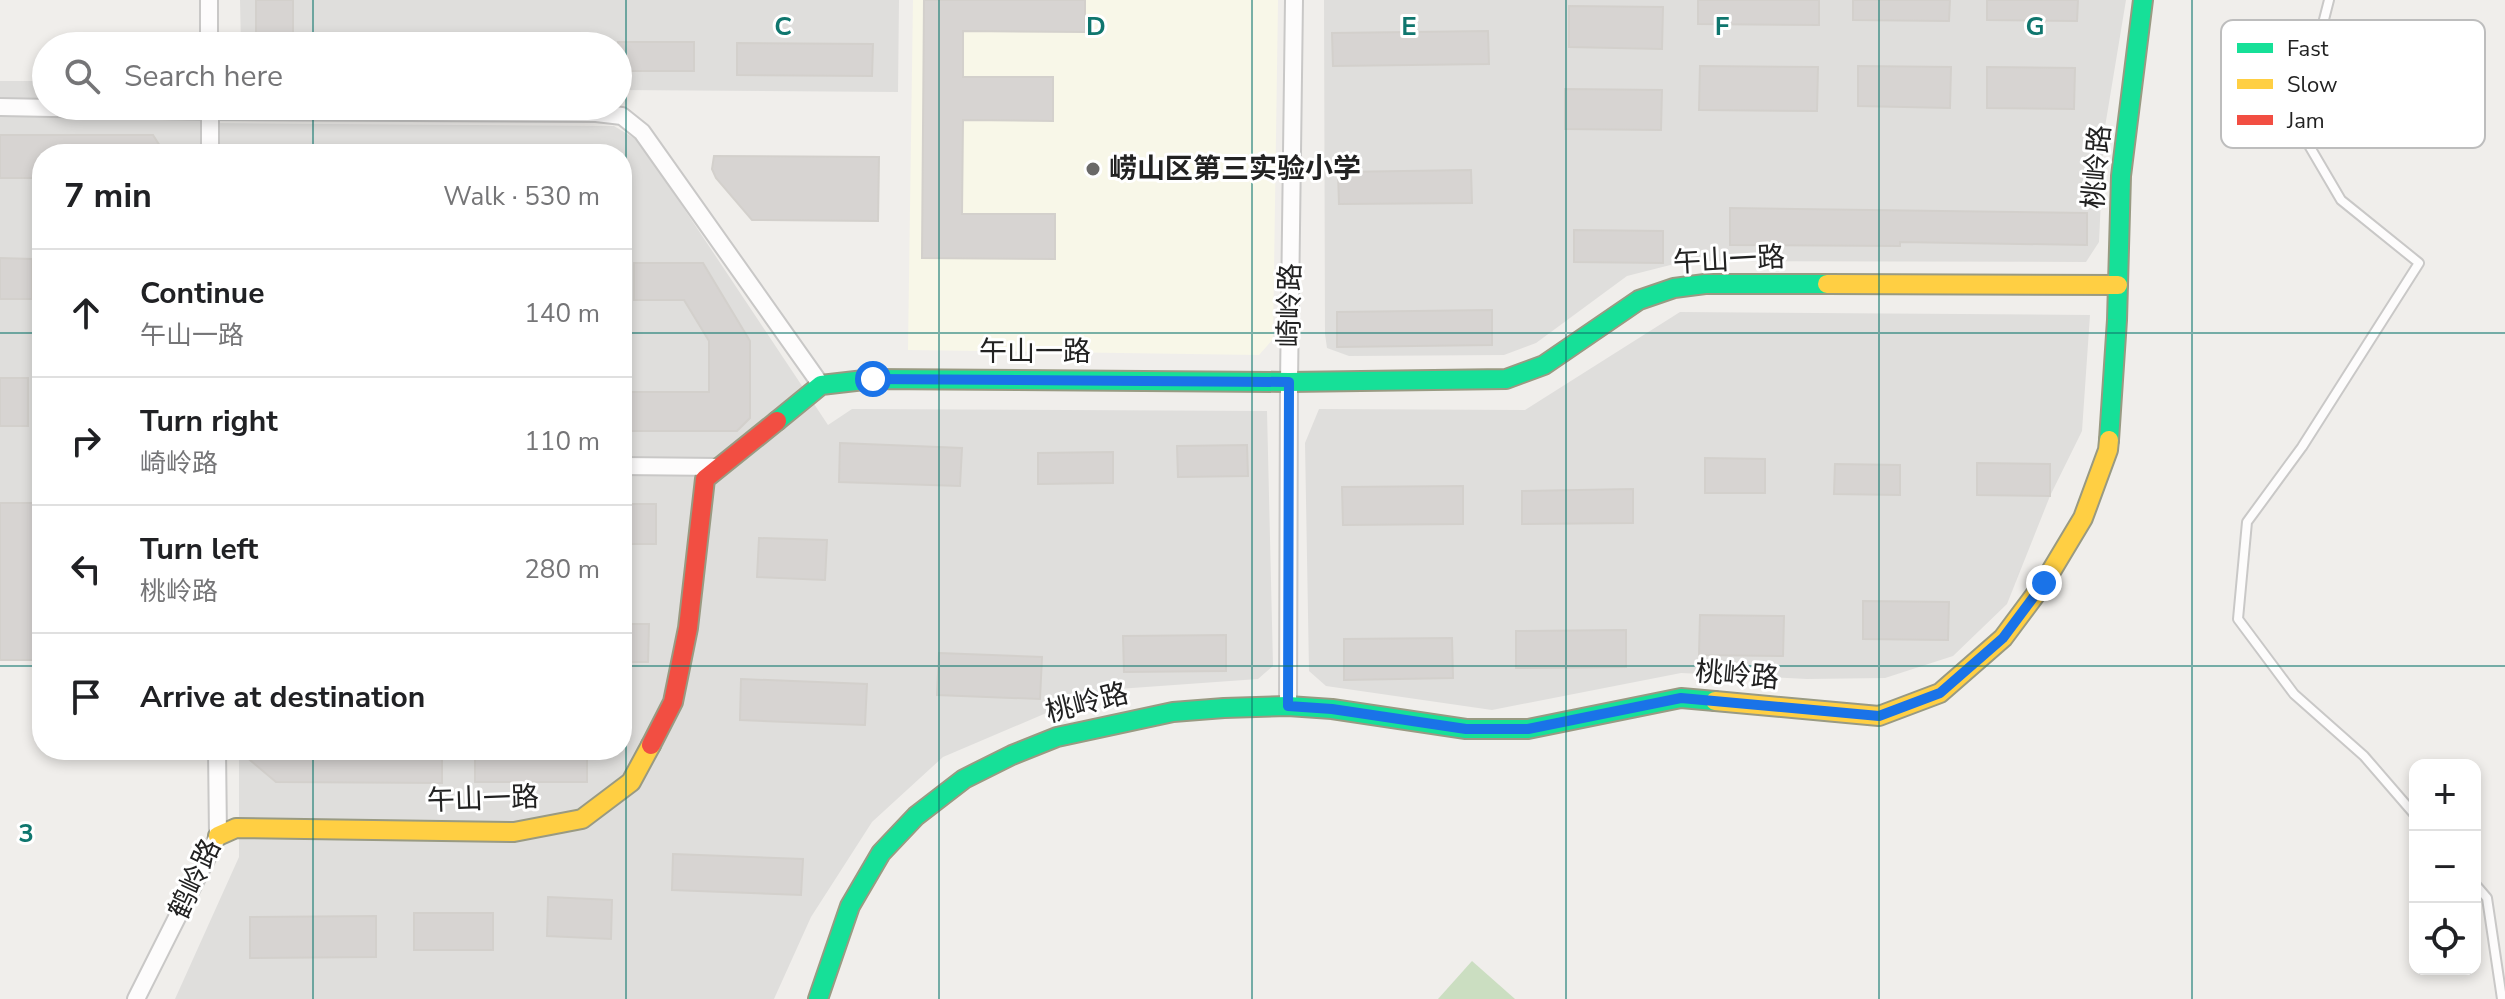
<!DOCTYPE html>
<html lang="en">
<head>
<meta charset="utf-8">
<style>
	:root { --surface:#fff; --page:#f2f2f2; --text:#202124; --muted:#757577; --line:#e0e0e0 }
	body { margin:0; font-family:"Nunito Sans","Noto Sans SC",sans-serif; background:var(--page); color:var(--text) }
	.controls { position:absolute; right:24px; bottom:24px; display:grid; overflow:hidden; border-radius:16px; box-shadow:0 4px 12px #0003 }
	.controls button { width:72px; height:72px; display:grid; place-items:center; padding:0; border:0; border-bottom:2px solid var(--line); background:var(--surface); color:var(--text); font:40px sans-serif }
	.stop { position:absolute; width:24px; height:24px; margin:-18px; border:6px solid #1a73e8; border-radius:50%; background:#fff }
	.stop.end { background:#1a73e8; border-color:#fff; box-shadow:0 2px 8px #0008 }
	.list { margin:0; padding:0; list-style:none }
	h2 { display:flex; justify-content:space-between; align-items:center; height:104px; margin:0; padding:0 32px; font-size:34px }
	h2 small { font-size:26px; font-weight:400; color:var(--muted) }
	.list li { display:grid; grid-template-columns:52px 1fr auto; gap:24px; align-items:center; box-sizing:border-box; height:128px; padding:0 32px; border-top:2px solid var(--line) }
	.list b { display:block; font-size:30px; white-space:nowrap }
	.list p { margin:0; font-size:26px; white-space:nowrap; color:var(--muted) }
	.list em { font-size:26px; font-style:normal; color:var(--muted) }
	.icon { flex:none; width:44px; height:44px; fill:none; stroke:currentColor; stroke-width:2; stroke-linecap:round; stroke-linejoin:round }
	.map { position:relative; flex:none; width:2505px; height:999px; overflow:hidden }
	.search { position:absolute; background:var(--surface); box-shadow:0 4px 12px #0003; left:32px; top:32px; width:600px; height:88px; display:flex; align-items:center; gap:20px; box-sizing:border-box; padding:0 28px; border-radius:44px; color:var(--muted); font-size:30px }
	.panel { position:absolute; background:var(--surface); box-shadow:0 4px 12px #0003; left:32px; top:144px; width:600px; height:616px; border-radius:32px }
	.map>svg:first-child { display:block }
	.residential { fill:#dfdedc }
	.education { fill:#f8f7e8 }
	.forest { fill:#cbdec1 }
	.building { fill:#d7d4d2; stroke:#d3d0cc; stroke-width:2 }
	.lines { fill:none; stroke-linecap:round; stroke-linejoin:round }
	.lane-casing { stroke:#c9c8c7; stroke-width:12 }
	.street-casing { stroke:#c9c8c7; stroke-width:20 }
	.fast-casing { stroke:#999a82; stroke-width:22 }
	.slow-casing { stroke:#999a82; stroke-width:22 }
	.jam-casing { stroke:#999a82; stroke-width:22 }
	.lane { stroke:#fdfcfc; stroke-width:8 }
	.street { stroke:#fdfcfc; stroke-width:16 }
	.fast { stroke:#16e098; stroke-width:18 }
	.slow { stroke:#ffcf43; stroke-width:18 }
	.jam { stroke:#f24e42; stroke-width:18 }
	.route { stroke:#1a73e8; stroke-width:10 }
	.grid { fill:none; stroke:#0f766e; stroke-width:2; stroke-opacity:0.55 }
	.poi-dot { fill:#6a6968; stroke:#fff; stroke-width:3 }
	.labels { text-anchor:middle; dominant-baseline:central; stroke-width:6; stroke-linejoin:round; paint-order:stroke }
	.street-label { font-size:28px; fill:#222; stroke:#fff }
	.poi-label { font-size:28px; font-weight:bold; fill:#222; stroke:#fff; text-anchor:start }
	.key { fill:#fff; stroke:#bdbdbd; stroke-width:2 }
	.key-label { font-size:22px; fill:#222 }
	.grid-label { font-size:26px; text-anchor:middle; font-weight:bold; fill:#0f766e; stroke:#fff; stroke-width:6; stroke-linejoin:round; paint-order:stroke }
</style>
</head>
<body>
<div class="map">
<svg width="2505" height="999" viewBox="0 0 2505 999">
	<rect width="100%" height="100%" fill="#f0eeeb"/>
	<g class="residential">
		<polygon points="240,0 899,0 898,92 618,90 618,46 241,46"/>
		<polygon points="1324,0 2126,0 2104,133 2099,242 2086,262 1686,261 1627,276 1536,343 1504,355 1349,356 1327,348 1325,334"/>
		<polygon points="0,81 46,81 46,106 199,106 201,123 614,126 639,141 828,425 852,409 1267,411 1273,666 1258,679 1118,689 1051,711 943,757 872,822 811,917 774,999 175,999 239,857 239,750 622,750 622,154 42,154 42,652 0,651"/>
		<polygon points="1680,312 2090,315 2082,431 2050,496 2007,604 1953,656 1885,678 1807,679 1681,673 1492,710 1326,686 1309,671 1305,443 1319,409 1525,410"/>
	</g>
	<polygon class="education" points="913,0 1278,0 1273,339 1259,355 908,350"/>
	<polygon class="forest" points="1472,961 1515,999 1438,999"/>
	<g class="building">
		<rect x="256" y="0" width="37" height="46"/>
		<polygon points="924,0 1085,0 1085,32 963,31 963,77 1053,77 1053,121 963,120 962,214 1055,214 1055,259 922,258"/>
		<polygon points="1698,0 1819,0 1819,25 1698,24"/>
		<polygon points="1853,0 1950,0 1949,21 1853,20"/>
		<polygon points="1987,0 2078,0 2077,21 1987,20"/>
		<polygon points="1569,6 1663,7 1662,49 1569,47"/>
		<polygon points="1488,31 1489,64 1333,66 1332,33"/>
		<rect x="618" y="42" width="76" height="29"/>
		<polygon points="737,43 873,44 872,76 737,75"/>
		<polygon points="1700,66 1818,67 1817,111 1699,110"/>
		<polygon points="1858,66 1951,67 1950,108 1858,106"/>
		<polygon points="1987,67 2075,68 2074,109 1987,108"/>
		<polygon points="1565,89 1662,90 1661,130 1565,129"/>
		<polygon points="0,135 153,135 165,154 42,154 42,178 0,178"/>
		<polygon points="714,156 879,157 878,221 752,220 716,178 712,169"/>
		<polygon points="1471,170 1472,203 1339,204 1338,172"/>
		<polygon points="1730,208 2087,213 2087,245 1900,242 1900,246 1730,245"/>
		<polygon points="1574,230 1663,231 1663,263 1574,262"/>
		<polygon points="0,258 32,259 32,299 0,299"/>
		<polygon points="634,263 703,263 750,341 750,418 737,431 622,431 622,392 709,392 709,341 684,300 634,300"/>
		<polygon points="1492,310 1492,345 1337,347 1337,312"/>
		<rect x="0" y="378" width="28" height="48"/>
		<polygon points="840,443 962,448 960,486 839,482"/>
		<polygon points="1247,445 1248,476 1178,477 1177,446"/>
		<polygon points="1113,452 1113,483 1038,484 1038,453"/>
		<polygon points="1705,458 1765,459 1765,493 1705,493"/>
		<polygon points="1977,463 2050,464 2050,496 1977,495"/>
		<polygon points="1835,464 1900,465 1900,495 1834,494"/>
		<polygon points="1463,486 1463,524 1343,525 1342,487"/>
		<polygon points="1633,489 1633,523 1522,524 1522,491"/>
		<rect x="0" y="503" width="42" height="157"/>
		<rect x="622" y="504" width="34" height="40"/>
		<polygon points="759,538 827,540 825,580 757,577"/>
		<polygon points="1863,601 1949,602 1948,640 1863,639"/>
		<polygon points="1700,615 1784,616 1783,656 1699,655"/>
		<polygon points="622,624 649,624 648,662 622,662"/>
		<polygon points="1626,630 1626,667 1516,668 1516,631"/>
		<polygon points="1226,635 1226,671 1124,672 1123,636"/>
		<polygon points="1452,638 1453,678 1344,680 1344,639"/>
		<polygon points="939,653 1042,657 1040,699 937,695"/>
		<polygon points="741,679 867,684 865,725 740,720"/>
		<polygon points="238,750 442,750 442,783 276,782"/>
		<rect x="475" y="750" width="112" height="32"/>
		<polygon points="673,854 803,859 801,895 672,890"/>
		<polygon points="548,897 612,900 611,939 547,936"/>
		<rect x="414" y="913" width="79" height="37"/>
		<polygon points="376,916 376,957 250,958 250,917"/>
	</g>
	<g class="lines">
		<g class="lane-casing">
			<g id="lane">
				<polyline points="2329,0 2297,125 2341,200 2419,263 2302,447 2247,522 2238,619 2294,694 2364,756 2415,815"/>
				<polyline points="2475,884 2487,898 2502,999"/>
			</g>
		</g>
		<g class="street-casing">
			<g id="street">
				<polyline points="209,0 209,46"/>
				<polyline points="210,106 210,154"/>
				<polyline points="0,107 210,111 596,113 622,116 642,132 821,385"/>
				<polyline points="622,466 720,467"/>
				<polyline points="1288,706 1289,382 1294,0"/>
				<polyline points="136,999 218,836 217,750"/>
			</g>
		</g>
		<g class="fast-casing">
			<g id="fast">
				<polyline points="777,421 821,385 873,379 1289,382 1506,379 1544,365 1639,300 1674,288 1705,284 1827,284"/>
				<polyline points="2109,440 2117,320 2121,176 2143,0"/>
				<polyline points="818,999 850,906 881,853 916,816 964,779 1012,755 1057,737 1173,712 1224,708 1288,706 1332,709 1466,729 1528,729 1681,698 1715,701"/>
			</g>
		</g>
		<g class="slow-casing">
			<g id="slow">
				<polyline points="1827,284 2118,285"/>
				<polyline points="1715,701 1879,716 1940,693 2003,638 2044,583 2083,518 2108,450 2109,440"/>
				<polyline points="218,836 236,828 514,832 582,819 631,782 651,745"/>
			</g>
		</g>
		<g class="jam-casing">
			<polyline id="jam" points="651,745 673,702 688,628 705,479 777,421"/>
		</g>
		<use href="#lane" class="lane"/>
		<use href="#street" class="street"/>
		<use href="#fast" class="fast"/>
		<use href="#slow" class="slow"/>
		<use href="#jam" class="jam"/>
	</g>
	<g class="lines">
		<polyline class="route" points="873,379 1289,382 1288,706 1332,709 1466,729 1528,729 1681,698 1879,716 1940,693 2003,638 2044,583"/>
	</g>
	<path class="grid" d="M313,0v46M626,0v999M939,0v999M1252,0v999M1566,0v999M1879,0v999M2192,0v999M313,106v48M0,333h42M622,333h1883M0,666h42M622,666h1883M313,750v249"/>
	<circle class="poi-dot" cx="1093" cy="169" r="8"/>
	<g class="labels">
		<g class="street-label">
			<text transform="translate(2097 167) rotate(-85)">桃岭路</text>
			<text transform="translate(1729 260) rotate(-3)">午山一路</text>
			<text transform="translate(1290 305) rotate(-89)">崎岭路</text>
			<text x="1035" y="352">午山一路</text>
			<text transform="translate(1737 675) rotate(5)">桃岭路</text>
			<text transform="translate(1087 703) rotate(-14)">桃岭路</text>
			<text transform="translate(483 799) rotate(-2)">午山一路</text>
			<text transform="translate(195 879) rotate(-65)">鹤岭路</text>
		</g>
		<g class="poi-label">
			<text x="1109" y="169">崂山区第三实验小学</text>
		</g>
	</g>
	<rect x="2221" y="20" width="264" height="128" rx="12" class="key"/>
	<rect x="2237" y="43" width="36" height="10" fill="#16e098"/>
	<rect x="2237" y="79" width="36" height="10" fill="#ffcf43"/>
	<rect x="2237" y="115" width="36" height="10" fill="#f24e42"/>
	<g class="key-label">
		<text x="2287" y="56">Fast</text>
		<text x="2287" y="92">Slow</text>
		<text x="2287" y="128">Jam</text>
	</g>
	<g class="grid-label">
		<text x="783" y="35">C</text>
		<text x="1096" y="35">D</text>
		<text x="1409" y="35">E</text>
		<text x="1722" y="35">F</text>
		<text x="2035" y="35">G</text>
		<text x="26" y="842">3</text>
	</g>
</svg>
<div class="controls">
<button>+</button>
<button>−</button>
<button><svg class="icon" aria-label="locate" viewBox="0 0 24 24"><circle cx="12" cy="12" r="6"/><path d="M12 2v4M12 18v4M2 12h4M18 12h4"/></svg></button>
</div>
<div class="stop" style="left:873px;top:379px"></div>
<div class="stop end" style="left:2044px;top:583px"></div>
<div class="search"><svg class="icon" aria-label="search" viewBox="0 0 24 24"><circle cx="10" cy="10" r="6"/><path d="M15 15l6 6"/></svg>Search here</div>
<section class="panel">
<h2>7 min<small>Walk · 530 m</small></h2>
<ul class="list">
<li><svg class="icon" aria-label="ahead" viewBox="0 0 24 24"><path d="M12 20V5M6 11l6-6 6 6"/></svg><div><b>Continue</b><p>午山一路</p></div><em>140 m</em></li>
<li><svg class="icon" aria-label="right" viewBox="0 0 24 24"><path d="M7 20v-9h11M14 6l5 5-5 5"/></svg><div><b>Turn right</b><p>崎岭路</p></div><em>110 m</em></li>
<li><svg class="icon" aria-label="left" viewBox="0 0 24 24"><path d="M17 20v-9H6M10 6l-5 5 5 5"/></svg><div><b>Turn left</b><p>桃岭路</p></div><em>280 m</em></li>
<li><svg class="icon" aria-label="arrive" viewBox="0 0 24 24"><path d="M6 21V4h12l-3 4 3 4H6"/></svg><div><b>Arrive at destination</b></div></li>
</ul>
</section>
</div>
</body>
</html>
